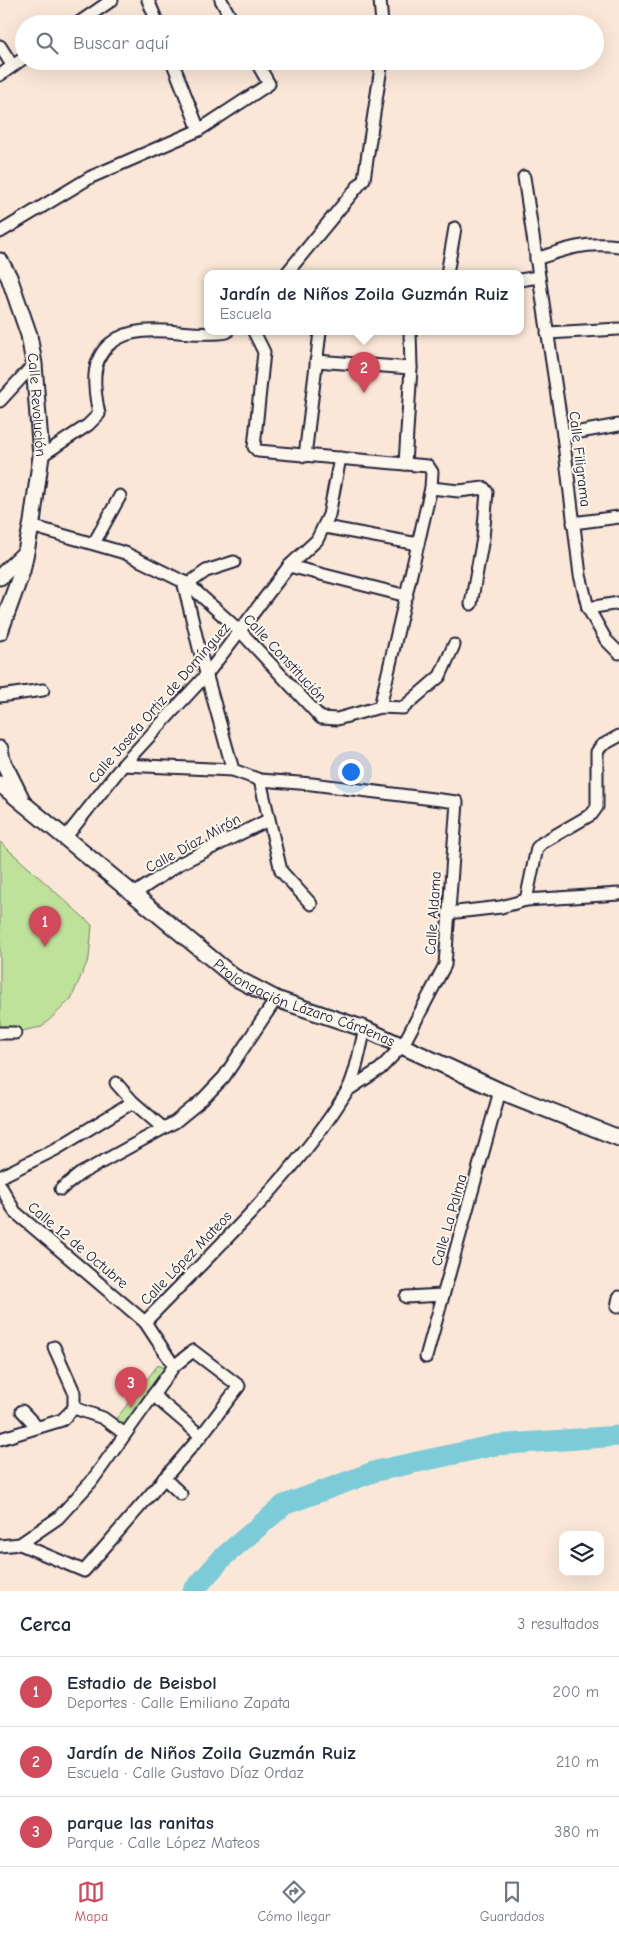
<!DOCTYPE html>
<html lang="es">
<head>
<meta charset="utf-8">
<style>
	:root { --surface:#fff; --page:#f2f2f3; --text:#1f2937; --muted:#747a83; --line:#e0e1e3; --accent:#d1495b }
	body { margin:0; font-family:"Comic Neue",sans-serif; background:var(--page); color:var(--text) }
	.controls { position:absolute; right:15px; bottom:15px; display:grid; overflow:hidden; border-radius:10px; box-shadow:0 5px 20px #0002 }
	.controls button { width:45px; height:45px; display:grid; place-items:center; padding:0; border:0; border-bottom:1px solid var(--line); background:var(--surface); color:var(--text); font:25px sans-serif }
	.you { position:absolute; left:350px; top:771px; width:18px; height:18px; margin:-12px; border:4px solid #fff; border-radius:50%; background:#1a73e8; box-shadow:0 0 0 8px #1a73e833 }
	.badge { display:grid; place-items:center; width:32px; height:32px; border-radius:50%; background:var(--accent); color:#fff; font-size:16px; font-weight:700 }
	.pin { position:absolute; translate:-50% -41px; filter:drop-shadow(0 1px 2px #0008) }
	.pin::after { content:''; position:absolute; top:26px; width:18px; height:15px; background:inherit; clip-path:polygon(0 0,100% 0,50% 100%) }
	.popup { position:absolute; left:204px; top:270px; width:320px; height:65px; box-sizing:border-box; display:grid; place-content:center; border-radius:10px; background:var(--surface); filter:drop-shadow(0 1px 4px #0005); font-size:16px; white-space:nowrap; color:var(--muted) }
	.popup b { font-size:19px; color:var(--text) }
	.popup::after { content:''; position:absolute; left:50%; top:100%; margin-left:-10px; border:10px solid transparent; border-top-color:var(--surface) }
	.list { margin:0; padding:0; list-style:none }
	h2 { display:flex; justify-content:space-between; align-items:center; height:65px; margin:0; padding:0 20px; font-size:21px }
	h2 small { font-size:16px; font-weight:400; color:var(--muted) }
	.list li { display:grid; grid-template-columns:32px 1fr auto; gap:15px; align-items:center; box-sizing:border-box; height:70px; padding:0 20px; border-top:1px solid var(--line) }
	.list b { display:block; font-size:19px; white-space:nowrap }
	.list p { margin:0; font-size:16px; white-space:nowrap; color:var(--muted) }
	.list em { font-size:16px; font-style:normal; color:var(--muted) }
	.icon { flex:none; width:28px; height:28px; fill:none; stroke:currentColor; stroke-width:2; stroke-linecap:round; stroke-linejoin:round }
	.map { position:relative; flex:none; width:619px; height:1591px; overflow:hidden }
	.search { position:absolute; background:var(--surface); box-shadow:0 5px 20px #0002; left:15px; right:15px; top:15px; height:55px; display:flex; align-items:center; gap:12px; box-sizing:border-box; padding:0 18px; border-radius:28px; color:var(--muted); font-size:19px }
	.sheet { height:275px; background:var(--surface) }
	nav { display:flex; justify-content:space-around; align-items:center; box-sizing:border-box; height:70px; border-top:1px solid var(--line); background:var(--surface); font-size:14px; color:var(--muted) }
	nav a { display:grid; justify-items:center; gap:2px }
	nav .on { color:var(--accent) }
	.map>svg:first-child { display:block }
	.green { fill:#bfe29b; stroke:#70826b }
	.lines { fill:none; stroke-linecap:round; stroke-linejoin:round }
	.river { stroke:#7ccbd9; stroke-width:21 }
	.street-casing { stroke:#22223b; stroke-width:15 }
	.secondary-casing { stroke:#22223b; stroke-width:19 }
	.street { stroke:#fbf7ec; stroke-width:11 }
	.secondary { stroke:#fbf7ec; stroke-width:15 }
	.labels { text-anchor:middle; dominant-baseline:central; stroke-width:4; stroke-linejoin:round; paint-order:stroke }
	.street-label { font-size:15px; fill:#22223b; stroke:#fbf7ec }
</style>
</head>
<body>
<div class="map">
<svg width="619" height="1591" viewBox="0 0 619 1591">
	<rect width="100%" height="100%" fill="#fae7d7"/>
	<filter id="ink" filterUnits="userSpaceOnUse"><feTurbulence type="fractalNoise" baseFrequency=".02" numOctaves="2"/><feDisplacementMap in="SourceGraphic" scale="10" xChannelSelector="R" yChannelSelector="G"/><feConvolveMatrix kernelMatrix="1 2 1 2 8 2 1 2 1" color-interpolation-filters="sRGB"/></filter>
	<g filter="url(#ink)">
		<g class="green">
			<polygon points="0,842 92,925 89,958 71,999 42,1027 0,1035"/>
			<polygon points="158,1365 167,1369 122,1427 116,1419"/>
		</g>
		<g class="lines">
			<polyline class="river" points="193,1591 223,1557 284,1505 376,1471 496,1445 619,1436"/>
			<g class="street-casing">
				<g id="street">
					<polyline points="148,0 158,24"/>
					<polyline points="221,0 234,24"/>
					<polyline points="380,0 382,24"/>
					<polyline points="77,24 112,0"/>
					<polyline points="0,46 12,65"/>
					<polyline points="172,61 199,130"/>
					<polyline points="0,75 24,58"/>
					<polyline points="524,177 563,435 580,575 588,608 606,640 619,653"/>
					<polyline points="0,232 91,177 199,130 269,84 256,61"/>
					<path d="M536,259c32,-11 49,-17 83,-13"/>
					<polyline points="286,274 364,179 382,61"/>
					<polyline points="447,274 455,228"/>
					<polyline points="520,280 538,277"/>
					<polyline points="254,332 264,352 254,447 258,451 428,466 432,472 431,488 380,707"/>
					<polyline points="547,333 619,329"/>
					<polyline points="316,361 411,368"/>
					<polyline points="0,401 34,364"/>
					<polyline points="563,435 619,425"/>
					<path d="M41,456l47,-31 11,-11c-5,-24 -10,-54 12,-71 29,-24 79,-4 116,-11"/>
					<polyline points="305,456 320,332"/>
					<polyline points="405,464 411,368 410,332"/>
					<polyline points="431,488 459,491 484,488 487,492 483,538 471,604"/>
					<polyline points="573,523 619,517"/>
					<polyline points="31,526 125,553 188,584 241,632 321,718 337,719 380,707 403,708 440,676 454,645"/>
					<polyline points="325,527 418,544"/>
					<polyline points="94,543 120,496"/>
					<polyline points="289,566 407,596"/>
					<polyline points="183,581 199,648 233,770 260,780 312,784 457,802 445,965 403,1045 380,1069 348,1090"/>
					<polyline points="188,584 206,571 234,562"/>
					<polyline points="588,608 619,603"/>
					<polyline points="0,696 43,690"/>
					<polyline points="123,765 233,770"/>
					<polyline points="260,780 281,871 311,904"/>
					<polyline points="65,838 123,765 207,674 289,566 317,540 329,515 340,458"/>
					<polyline points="134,894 179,864 268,820"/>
					<polyline points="526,900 537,848 542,843 592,814 597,807 597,752 601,746 619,736"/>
					<polyline points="448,913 501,907 526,900 619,894"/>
					<polyline points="0,1033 15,1033"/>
					<polyline points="116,1083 133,1102 163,1128"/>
					<polyline points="0,1177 56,1149 133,1102"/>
					<polyline points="0,1185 15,1212 145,1322"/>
					<polyline points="61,1189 80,1174 175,1122 202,1100 224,1077 276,999"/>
					<polyline points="406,1297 443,1295"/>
					<polyline points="617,1307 619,1297"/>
					<polyline points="54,1347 74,1392 74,1408"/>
					<polyline points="426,1357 500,1091"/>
					<polyline points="153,1395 201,1436"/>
					<polyline points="74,1408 103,1418 125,1434"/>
					<polyline points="22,1411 37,1427"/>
					<polyline points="0,1439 62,1420 74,1408"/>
					<polyline points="164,1478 181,1494"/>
					<polyline points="20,1544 84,1571 201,1436 239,1386 193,1351 174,1366"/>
					<path d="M0,1546l20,-2 38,-26 33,-36 83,-116 -29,-44c67,-70 152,-148 202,-231 9,-15 13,-44 18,-62"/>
				</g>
			</g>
			<g class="secondary-casing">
				<g id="secondary">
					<path id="s1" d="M0,261l9,16 20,58 5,29 7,92 -9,66 -10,49 -22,61"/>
					<polyline points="0,577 26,552"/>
					<polyline points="0,749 2,760 21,798"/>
					<path id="s2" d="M0,784l234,193 42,22 89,30 135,62 119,47"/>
				</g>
			</g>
			<use href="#street" class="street"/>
			<use href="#secondary" class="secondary"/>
		</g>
	</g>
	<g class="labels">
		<g class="street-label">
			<text stroke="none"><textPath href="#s1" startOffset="150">Calle Revolución</textPath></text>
			<text transform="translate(580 459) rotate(83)">Calle Filigrama</text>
			<text transform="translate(285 658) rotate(47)">Calle Constitución</text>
			<text transform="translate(159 703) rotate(-49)">Calle Josefa Ortiz de Domínguez</text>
			<text transform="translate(193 843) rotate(-29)">Calle Díaz Mirón</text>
			<text transform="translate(433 913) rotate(-86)">Calle Aldama</text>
			<text stroke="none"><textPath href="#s2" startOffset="378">Prolongación Lázaro Cárdenas</textPath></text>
			<text transform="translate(449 1220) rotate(-74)">Calle La Palma</text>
			<text transform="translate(78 1245) rotate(40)">Calle 12 de Octubre</text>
			<text transform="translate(186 1258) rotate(-46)">Calle López Mateos</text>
		</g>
	</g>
</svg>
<div class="controls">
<button><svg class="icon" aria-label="layers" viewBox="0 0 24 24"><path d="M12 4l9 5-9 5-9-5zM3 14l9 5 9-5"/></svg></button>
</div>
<div class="you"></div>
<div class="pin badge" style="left:45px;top:947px">1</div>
<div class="pin badge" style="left:364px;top:393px">2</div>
<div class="popup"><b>Jardín de Niños Zoila Guzmán Ruiz</b>Escuela</div>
<div class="pin badge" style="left:131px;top:1408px">3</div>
<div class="search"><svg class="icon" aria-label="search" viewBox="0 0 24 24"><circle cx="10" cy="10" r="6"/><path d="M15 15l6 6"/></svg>Buscar aquí</div>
</div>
<section class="sheet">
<h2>Cerca<small>3 resultados</small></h2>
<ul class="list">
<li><span class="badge">1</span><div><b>Estadio de Beisbol</b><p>Deportes · Calle Emiliano Zapata</p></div><em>200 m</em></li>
<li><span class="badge">2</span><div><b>Jardín de Niños Zoila Guzmán Ruiz</b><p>Escuela · Calle Gustavo Díaz Ordaz</p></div><em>210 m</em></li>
<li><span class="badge">3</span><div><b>parque las ranitas</b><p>Parque · Calle López Mateos</p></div><em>380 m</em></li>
</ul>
</section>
<nav>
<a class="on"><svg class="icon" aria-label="map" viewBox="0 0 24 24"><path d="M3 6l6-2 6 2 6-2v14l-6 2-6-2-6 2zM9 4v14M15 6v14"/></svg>Mapa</a>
<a><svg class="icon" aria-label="directions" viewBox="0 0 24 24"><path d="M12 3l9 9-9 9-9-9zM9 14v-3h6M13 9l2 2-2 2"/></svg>Cómo llegar</a>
<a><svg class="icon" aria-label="saved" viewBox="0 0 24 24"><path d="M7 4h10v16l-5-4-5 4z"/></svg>Guardados</a>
</nav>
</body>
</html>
